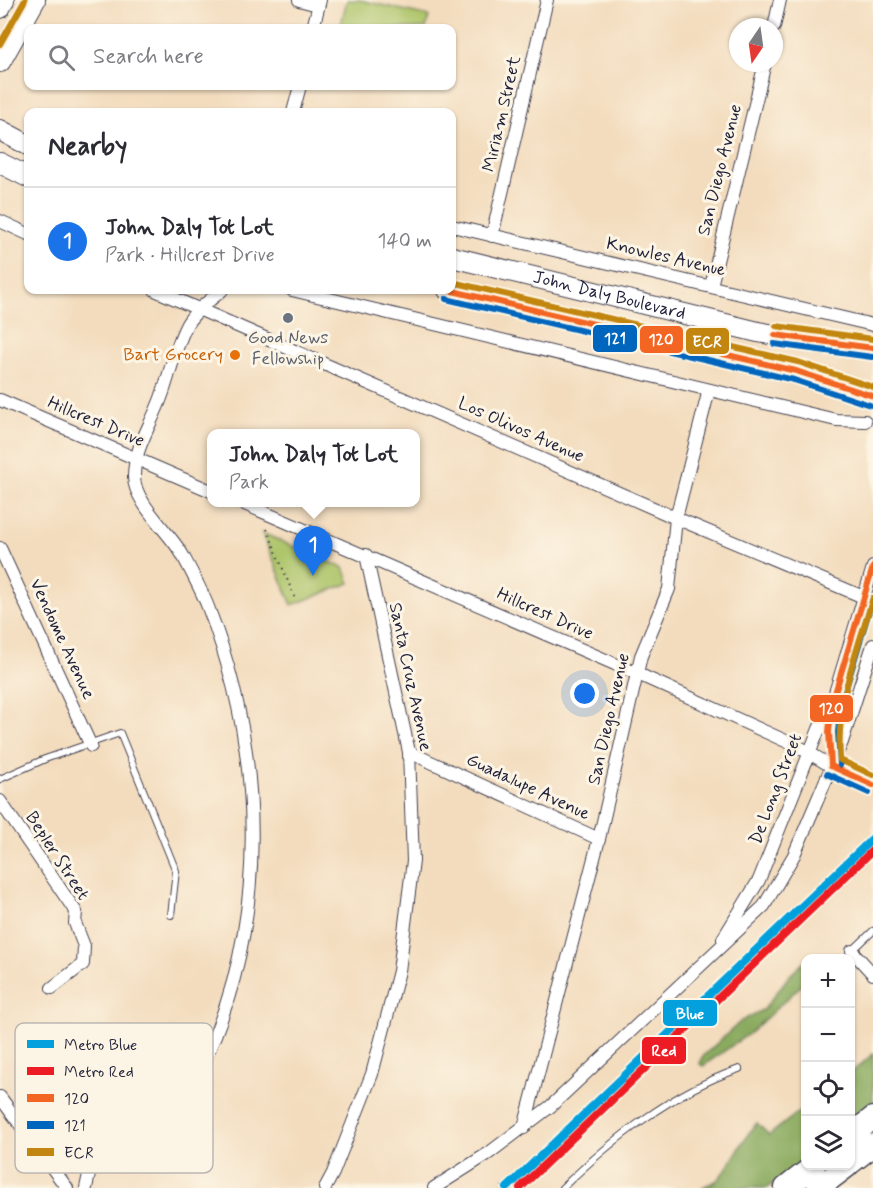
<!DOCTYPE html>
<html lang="en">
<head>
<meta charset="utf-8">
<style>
	:root { --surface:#fff; --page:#f7f7f7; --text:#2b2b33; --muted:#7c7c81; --line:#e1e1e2; --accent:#1a73e8 }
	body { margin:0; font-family:Mynerve,sans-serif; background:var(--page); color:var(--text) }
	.controls { position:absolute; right:18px; bottom:18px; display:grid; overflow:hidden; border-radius:12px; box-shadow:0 2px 4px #0004 }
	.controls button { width:54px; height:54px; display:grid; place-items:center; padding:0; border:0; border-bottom:2px solid var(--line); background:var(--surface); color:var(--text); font:30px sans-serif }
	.compass { position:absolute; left:729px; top:18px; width:54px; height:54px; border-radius:50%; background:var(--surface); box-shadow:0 2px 4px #0004; rotate:193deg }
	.you { position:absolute; left:585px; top:694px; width:21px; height:21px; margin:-15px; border:4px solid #fff; border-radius:50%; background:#1a73e8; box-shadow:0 0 0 9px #1a73e833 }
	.badge { display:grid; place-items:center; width:39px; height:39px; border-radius:50%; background:var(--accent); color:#fff; font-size:20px; font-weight:700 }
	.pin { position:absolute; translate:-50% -50px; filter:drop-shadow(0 2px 3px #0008) }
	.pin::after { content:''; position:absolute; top:32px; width:21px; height:18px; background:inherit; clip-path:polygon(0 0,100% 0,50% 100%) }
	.popup { position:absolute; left:207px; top:429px; width:213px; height:78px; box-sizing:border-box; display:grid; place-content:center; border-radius:12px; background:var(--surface); filter:drop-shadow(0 2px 4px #0005); font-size:20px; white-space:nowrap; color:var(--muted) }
	.popup b { font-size:22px; color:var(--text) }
	.popup::after { content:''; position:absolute; left:50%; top:100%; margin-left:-12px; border:12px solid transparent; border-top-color:var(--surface) }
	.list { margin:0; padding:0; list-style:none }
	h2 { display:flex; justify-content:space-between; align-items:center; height:78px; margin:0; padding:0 24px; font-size:26px }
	h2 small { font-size:20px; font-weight:400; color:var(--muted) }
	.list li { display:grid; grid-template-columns:39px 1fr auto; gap:18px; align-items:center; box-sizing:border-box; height:108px; padding:0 24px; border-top:2px solid var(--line) }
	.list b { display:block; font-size:22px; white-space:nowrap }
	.list p { margin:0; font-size:20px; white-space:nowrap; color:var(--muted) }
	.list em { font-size:20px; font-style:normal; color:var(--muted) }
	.icon { flex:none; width:33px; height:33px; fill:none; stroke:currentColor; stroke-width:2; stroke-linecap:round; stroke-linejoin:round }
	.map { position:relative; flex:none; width:873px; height:1188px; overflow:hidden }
	.search { position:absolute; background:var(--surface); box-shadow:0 2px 4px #0004; left:24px; top:24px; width:432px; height:66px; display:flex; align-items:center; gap:15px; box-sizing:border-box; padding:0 21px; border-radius:12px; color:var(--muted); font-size:22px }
	.panel { position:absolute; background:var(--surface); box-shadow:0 2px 4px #0004; left:24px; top:108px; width:432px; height:186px; border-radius:12px }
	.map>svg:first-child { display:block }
	.green { fill:#aec56a; stroke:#687452; stroke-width:1.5 }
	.forest { fill:#8aaa5e; stroke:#56664c; stroke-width:1.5 }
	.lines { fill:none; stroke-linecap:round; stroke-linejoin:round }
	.service-casing { stroke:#413e4e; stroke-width:8 }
	.minor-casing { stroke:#413e4e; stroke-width:14 }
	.primary-casing { stroke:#413e4e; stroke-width:22 }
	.motorway-casing { stroke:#413e4e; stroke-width:25 }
	.path { stroke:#413e4e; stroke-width:2; stroke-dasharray:1.5 4.5; stroke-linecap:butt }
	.service { stroke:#fff; stroke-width:6 }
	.minor { stroke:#fff; stroke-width:12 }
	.primary { stroke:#fff; stroke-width:20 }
	.motorway { stroke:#fff; stroke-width:22 }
	.rail { stroke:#22223b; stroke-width:4.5; stroke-dasharray:9 4.5; stroke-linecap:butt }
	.bus-1-casing { stroke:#fcf5e5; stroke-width:10 }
	.bus-2-casing { stroke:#fcf5e5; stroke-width:10 }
	.bus-3-casing { stroke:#fcf5e5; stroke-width:10 }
	.bus-1 { stroke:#f26522; stroke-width:6 }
	.bus-2 { stroke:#0065bd; stroke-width:6 }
	.bus-3 { stroke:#c2850f; stroke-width:6 }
	.metro-1-casing { stroke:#fcf5e5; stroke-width:12 }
	.metro-2-casing { stroke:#fcf5e5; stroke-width:12 }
	.metro-1 { stroke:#03a0dd; stroke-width:8 }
	.metro-2 { stroke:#ed1c24; stroke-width:8 }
	.worship-dot { fill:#6b7280; stroke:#fcf5e5; stroke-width:2 }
	.food-dot { fill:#e8710a; stroke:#fcf5e5; stroke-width:2 }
	.labels { text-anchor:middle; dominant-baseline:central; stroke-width:6; stroke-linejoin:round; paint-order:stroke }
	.street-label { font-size:18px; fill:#22223b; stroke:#fcf5e5 }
	.worship-label { font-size:18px; fill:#5b616d; stroke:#fcf5e5 }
	.food-label { font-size:18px; fill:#c56008; stroke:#fcf5e5; text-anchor:end }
	.key { fill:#fcf5e5; stroke:#bbb6b2; stroke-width:1.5 }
	.key-label { font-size:16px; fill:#22223b }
	.line-badge { stroke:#fcf5e5; stroke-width:2 }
	.badge-label { font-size:16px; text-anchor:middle; font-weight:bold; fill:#fff }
</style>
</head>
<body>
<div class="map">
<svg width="873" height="1188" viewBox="0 0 873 1188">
	<rect width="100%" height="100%" fill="#fcf5e5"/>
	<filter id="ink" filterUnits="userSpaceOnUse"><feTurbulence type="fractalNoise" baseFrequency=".0167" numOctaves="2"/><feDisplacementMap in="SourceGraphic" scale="12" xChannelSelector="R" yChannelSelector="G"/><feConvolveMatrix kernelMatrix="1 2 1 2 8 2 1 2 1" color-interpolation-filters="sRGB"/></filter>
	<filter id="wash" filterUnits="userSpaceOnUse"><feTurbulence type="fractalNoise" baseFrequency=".008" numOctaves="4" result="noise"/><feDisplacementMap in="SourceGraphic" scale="24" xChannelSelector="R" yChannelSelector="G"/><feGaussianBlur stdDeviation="1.35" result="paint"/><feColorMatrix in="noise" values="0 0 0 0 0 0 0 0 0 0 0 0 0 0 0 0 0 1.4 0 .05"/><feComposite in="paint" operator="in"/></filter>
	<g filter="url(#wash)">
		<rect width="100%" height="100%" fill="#f3dcbd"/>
		<g class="green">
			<polygon points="347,0 360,0 429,16 426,28 340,28"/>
			<polygon points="262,533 344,568 350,583 292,605"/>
		</g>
		<g class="forest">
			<polygon points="805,961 805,982 750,1033 703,1066 700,1064 702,1057 741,1021 764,1009 789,976"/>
			<polygon points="873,1054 873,1108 851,1126 851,1073"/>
			<path d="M805,1107v53l-38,28h-65c5,-5 12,-4 16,-9 16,-17 23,-39 39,-56l12,12z"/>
		</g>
	</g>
	<g filter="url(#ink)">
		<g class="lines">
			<g class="service-casing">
				<g id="service">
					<polyline points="831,713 831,766 873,785"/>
					<polyline points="0,779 45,759 120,733 176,871 171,915"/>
					<polyline points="852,951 873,931"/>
					<path d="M562,1188c51,-49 110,-96 177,-119"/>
				</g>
			</g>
			<g class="minor-casing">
				<g id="minor">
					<polyline points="299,0 318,5"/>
					<polyline points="774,27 780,0"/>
					<polyline points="313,28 320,0"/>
					<polyline points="293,112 300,86"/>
					<polyline points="0,221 28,234"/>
					<polyline points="452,226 873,325"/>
					<polyline points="492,236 547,0"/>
					<polyline points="711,286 765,63"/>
					<polyline points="155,290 676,518 873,601"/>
					<polyline points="292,290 836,420 865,421"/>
					<polyline points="0,400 211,491"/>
					<polyline points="240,502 638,674 801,748 831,766"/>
					<polyline points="0,548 91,746"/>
					<polyline points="409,752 599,839"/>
					<polyline points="0,801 76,912 75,923 84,946 83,964 52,988"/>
					<polyline points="723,939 759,880 819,729 832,703 873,567"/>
					<polyline points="852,951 873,974"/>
					<polyline points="0,1097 67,1188"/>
					<polyline points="524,1128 599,839 641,656 669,589 676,518 709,390"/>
					<path d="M96,1141c27,-5 58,-6 80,-23 9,-8 22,-45 28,-57 66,-142 60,-310 4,-454 -7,-18 -17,-36 -26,-53 -13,-22 -49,-53 -48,-78 0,-27 18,-53 27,-78 9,-24 14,-51 26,-74 8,-14 24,-24 35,-34"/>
					<polyline points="86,1188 107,1092"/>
					<polyline points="325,1188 333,1173 372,1074 399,971 413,861 409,752 366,555"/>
					<polyline points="434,1188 489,1153 551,1106 764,906 794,855 842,742 873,645"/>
				</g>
			</g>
			<g class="primary-casing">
				<g id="primary">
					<polyline points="0,8 4,0"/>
					<polyline points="0,62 35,0"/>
					<polyline points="0,130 28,145"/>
					<polyline points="0,163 28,177"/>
					<path id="s1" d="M452,257l306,75 46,8 69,8"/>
					<polyline points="448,290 796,371 873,396"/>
				</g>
			</g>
			<g class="motorway-casing">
				<g id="motorway">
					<polyline points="850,1136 873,1118"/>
					<polyline points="850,1163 873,1145"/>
					<polyline points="786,1188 814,1166"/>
					<polyline points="818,1188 847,1166"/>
				</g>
			</g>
			<polyline class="path" points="267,529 295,599"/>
			<use href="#service" class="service"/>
			<use href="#minor" class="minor"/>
			<use href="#primary" class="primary"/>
			<use href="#motorway" class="motorway"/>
			<polyline class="rail" points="502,1188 521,1176"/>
			<g class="bus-1-casing">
				<g id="bus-1">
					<polyline points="448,290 796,371 873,396"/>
					<polyline points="775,335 873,348"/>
					<polyline points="831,766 829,732 832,703 873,567"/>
					<polyline points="831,766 873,785"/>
				</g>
			</g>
			<g class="bus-2-casing">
				<g id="bus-2">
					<polyline points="446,299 794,380 870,405"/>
					<polyline points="774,344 872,357"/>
					<polyline points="840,765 838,732 841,705 873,598"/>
					<polyline points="827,774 869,793"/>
				</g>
			</g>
			<g class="bus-3-casing">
				<g id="bus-3">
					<polyline points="0,44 25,0"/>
					<polyline points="452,282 798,362 873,387"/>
					<polyline points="776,326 873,339"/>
					<path d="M873,598c-17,56 -37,103 -33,162l33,15"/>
				</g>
			</g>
			<use href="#bus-1" class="bus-1"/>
			<use href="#bus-2" class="bus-2"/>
			<use href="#bus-3" class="bus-3"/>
			<g class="metro-1-casing">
				<polyline id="metro-1" points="507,1188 873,838"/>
			</g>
			<g class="metro-2-casing">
				<polyline id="metro-2" points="520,1188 873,850"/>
			</g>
			<use href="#metro-1" class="metro-1"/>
			<use href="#metro-2" class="metro-2"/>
		</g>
	</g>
	<circle class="worship-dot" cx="288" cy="318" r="6"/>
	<circle class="food-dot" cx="235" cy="355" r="6"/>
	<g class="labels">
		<g class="street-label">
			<text transform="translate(502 114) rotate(-77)">Miriam Street</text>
			<text transform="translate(720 170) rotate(-76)">San Diego Avenue</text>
			<text transform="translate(666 257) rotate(13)">Knowles Avenue</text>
			<text stroke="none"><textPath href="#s1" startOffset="162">John Daly Boulevard</textPath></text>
			<text transform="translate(96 422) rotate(23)">Hillcrest Drive</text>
			<text transform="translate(521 430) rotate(24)">Los Olivos Avenue</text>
			<text transform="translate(545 614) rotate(24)">Hillcrest Drive</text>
			<text transform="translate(62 639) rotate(65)">Vendome Avenue</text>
			<text transform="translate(410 677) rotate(78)">Santa Cruz Avenue</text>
			<text transform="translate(609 719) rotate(-77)">San Diego Avenue</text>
			<text transform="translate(528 787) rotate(25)">Guadalupe Avenue</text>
			<text transform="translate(776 789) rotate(-69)">De Long Street</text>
			<text transform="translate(57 856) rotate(57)">Bepler Street</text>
		</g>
		<g class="worship-label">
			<text x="288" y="338">Good News<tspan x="288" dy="21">Fellowship</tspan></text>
		</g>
		<g class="food-label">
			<text x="223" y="355">Bart Grocery</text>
		</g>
	</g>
	<rect x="15" y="1023" width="198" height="150" rx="9" class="key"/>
	<rect x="27" y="1040" width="27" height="8" fill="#03a0dd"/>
	<rect x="27" y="1067" width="27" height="8" fill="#ed1c24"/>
	<rect x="27" y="1094" width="27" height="8" fill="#f26522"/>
	<rect x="27" y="1121" width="27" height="8" fill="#0065bd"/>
	<rect x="27" y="1148" width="27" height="8" fill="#c2850f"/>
	<g class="key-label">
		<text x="64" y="1050">Metro Blue</text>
		<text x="64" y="1077">Metro Red</text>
		<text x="64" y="1104">120</text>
		<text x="64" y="1131">121</text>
		<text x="64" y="1158">ECR</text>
	</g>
	<g class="line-badge">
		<rect x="592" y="324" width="46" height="29" rx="6" fill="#0065bd"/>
		<rect x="639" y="325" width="45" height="29" rx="6" fill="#f26522"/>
		<rect x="685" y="327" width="45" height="28" rx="6" fill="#c2850f"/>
		<rect x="809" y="694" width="45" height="29" rx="6" fill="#f26522"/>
		<rect x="662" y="999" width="56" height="28" rx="6" fill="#03a0dd"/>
		<rect x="641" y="1036" width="46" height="29" rx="6" fill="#ed1c24"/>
	</g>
	<g class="badge-label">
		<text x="615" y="344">121</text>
		<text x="661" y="345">120</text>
		<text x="707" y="347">ECR</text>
		<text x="831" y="714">120</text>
		<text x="690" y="1019">Blue</text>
		<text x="664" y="1056">Red</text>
	</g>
</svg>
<div class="controls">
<button>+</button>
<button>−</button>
<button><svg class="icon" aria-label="locate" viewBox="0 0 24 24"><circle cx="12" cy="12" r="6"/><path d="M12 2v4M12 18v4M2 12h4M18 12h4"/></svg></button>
<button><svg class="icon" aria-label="layers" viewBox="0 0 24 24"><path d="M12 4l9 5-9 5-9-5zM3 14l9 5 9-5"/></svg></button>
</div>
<svg class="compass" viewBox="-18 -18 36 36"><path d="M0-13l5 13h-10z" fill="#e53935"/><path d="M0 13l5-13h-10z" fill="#7c7c81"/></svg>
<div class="you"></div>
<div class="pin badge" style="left:313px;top:576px">1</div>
<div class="popup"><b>John Daly Tot Lot</b>Park</div>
<div class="search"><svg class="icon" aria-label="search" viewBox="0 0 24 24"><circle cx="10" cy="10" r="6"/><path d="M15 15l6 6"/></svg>Search here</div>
<section class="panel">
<h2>Nearby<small></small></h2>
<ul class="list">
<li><span class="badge">1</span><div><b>John Daly Tot Lot</b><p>Park · Hillcrest Drive</p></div><em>140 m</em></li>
</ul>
</section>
</div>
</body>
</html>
